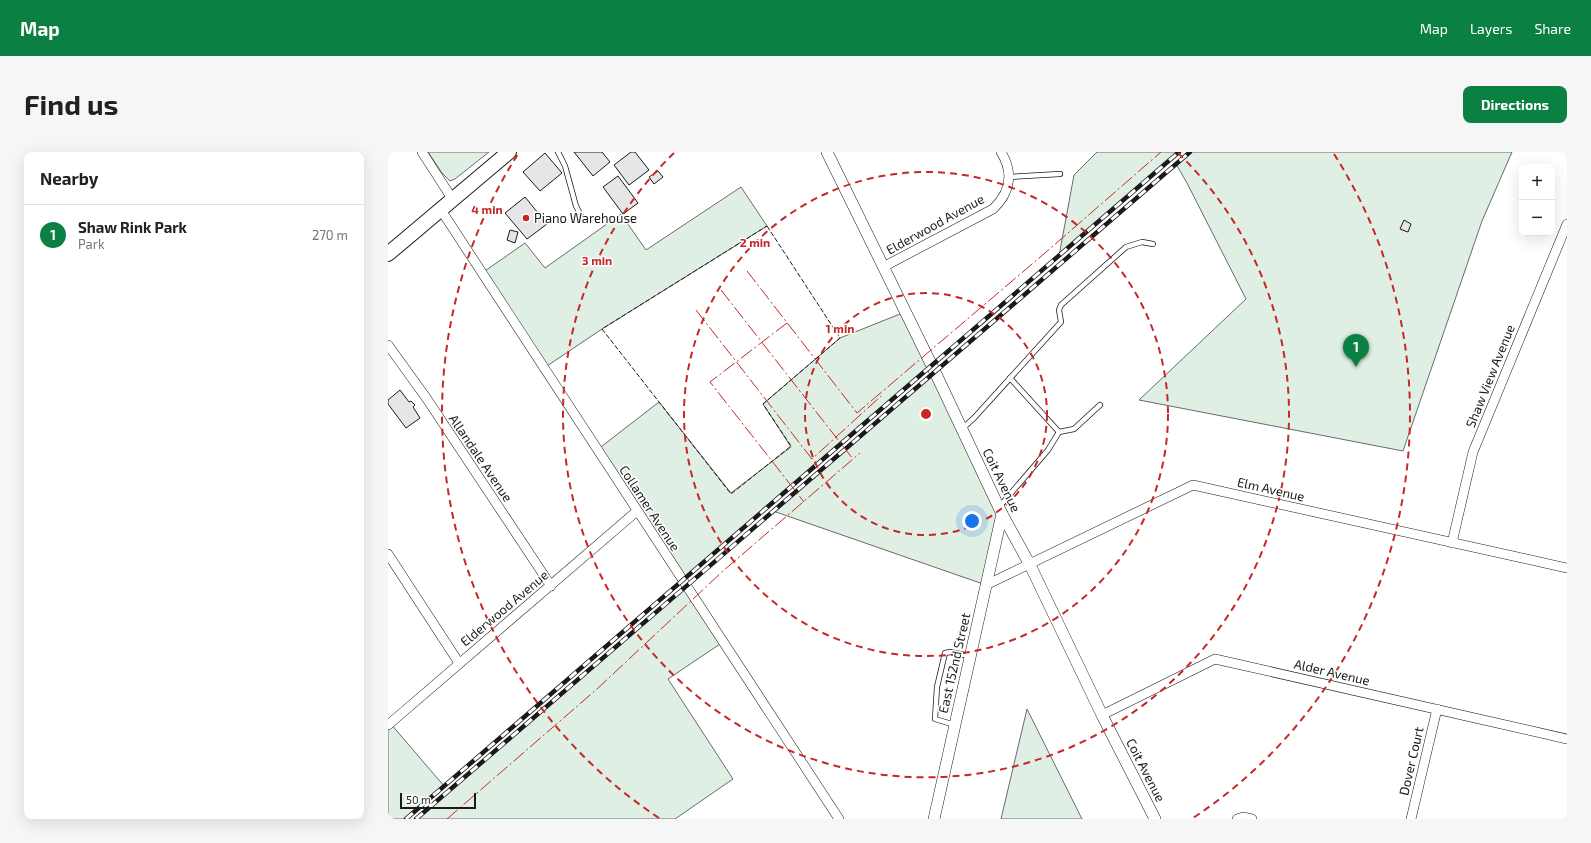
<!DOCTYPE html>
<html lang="en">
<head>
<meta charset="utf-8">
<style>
	:root { --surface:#fff; --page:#f6f6f6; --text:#202124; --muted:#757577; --line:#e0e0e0; --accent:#0b8043 }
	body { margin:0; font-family:"Exo 2",sans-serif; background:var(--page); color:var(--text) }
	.controls { position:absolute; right:12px; top:12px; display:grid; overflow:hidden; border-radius:8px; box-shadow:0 4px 16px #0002 }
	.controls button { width:36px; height:36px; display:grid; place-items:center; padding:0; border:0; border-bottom:1px solid var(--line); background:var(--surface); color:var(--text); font:20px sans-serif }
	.scale { position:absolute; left:12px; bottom:10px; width:76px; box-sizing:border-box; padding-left:4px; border:2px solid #1a1a1a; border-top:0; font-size:11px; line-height:14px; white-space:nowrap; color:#1a1a1a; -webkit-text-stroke:3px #fff; paint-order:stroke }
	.you { position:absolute; left:584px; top:369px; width:14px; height:14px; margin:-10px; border:3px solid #fff; border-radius:50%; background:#1a73e8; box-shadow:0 0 0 6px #1a73e833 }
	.badge { display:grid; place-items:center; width:26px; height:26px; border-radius:50%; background:var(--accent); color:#fff; font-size:13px; font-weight:700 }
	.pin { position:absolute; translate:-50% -33px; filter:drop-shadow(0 1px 2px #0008) }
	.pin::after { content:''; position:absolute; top:21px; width:14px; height:12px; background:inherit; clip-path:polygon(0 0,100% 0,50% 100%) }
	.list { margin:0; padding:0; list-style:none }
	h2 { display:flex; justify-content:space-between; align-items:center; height:52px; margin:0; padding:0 16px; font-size:17px }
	h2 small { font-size:13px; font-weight:400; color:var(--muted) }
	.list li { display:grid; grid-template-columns:26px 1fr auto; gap:12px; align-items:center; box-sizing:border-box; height:60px; padding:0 16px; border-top:1px solid var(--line) }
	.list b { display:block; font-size:15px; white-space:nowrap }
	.list p { margin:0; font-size:13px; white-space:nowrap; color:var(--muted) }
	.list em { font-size:13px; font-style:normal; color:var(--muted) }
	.map { position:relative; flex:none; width:1179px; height:667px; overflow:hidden; border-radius:8px }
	header { display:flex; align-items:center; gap:24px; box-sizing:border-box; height:56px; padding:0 20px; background:var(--accent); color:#fff }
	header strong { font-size:19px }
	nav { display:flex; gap:22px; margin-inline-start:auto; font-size:14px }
	.intro { display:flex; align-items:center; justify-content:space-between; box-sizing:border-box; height:96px; padding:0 24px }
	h1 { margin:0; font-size:28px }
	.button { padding:10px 18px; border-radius:8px; background:var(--accent); color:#fff; font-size:14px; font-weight:700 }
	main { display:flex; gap:24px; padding:0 24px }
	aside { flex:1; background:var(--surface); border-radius:8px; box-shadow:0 4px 16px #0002 }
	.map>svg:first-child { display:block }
	.green { fill:#e0efe3; stroke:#6a6a6a }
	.building { fill:#e6e6e6; stroke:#1a1a1a }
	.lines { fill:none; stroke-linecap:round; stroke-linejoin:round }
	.service-casing { stroke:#1a1a1a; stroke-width:6 }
	.minor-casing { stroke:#1a1a1a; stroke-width:10 }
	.tertiary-casing { stroke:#1a1a1a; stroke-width:12 }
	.primary-casing { stroke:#1a1a1a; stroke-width:16 }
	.service { stroke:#fff; stroke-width:4.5 }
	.minor { stroke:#fff; stroke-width:9 }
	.tertiary { stroke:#fff; stroke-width:11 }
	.primary { stroke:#fff; stroke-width:14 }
	.rail-casing { stroke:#1a1a1a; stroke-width:4.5 }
	.rail { stroke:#fff; stroke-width:3; stroke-dasharray:9; stroke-linecap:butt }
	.fence { stroke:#1a1a1a; stroke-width:1; stroke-dasharray:5 2; stroke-linecap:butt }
	.power { stroke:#c62828; stroke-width:1; stroke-dasharray:14 3 2 3; stroke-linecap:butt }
	.ring { fill:none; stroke:#c62828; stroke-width:2; stroke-dasharray:7 5 }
	.poi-dot { fill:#c62828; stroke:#fff; stroke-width:1.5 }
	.labels { text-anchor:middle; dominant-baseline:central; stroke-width:3; stroke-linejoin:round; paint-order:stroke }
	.poi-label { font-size:13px; fill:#1a1a1a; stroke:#fff; text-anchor:start }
	.street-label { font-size:13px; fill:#1a1a1a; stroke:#fff }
	.centre { fill:#c62828; stroke:#fff; stroke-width:2 }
	.ring-label { font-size:12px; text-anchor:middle; font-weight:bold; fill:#c62828; stroke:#fff; stroke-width:3; stroke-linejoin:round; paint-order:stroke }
</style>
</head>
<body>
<header>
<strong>Map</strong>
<nav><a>Map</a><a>Layers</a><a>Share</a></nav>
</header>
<div class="intro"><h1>Find us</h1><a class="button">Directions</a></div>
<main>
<aside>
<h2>Nearby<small></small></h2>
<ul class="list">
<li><span class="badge">1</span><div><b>Shaw Rink Park</b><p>Park</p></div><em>270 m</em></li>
</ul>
</aside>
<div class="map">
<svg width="1179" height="667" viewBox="0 0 1179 667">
	<rect width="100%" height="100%" fill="#fff"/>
	<g class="green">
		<polygon points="40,0 101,0 67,27 62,29 54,21"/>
		<polygon points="709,0 791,0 671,104 686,23"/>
		<polygon points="802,0 1124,0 1094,69 1015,299 751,248 858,147 799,31 788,12"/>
		<polygon points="353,35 379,74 214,177 156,216 94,121 137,91 157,116 233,62 258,98"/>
		<polygon points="517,160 543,212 530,225 294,428 209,298 271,250 343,341 403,295 375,252 452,186"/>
		<polygon points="547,220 614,362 598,433 385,359"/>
		<polygon points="299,435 335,490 280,527 345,627 287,667 28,667 286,444"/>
		<polygon points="639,557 694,667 613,667"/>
		<polygon points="2,571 56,634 18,667 0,667 0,573"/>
	</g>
	<g class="building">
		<polygon points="186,0 214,0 222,10 205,24"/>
		<polygon points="243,0 247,0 261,18 241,33 226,13"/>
		<polygon points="157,1 174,21 152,39 135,20"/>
		<polygon points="270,19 275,25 266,32 261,25"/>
		<polygon points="230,24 250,51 235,62 215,35"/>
		<polygon points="137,45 159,72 139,87 117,61"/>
		<polygon points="1016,68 1023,72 1020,80 1012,77"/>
		<polygon points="122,78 130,80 127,91 119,88"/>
		<polygon points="12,238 21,250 23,249 27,253 25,255 32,266 18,276 0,252 0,248"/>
	</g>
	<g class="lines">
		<g class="service-casing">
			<g id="service">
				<polyline points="170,0 177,14 188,54 194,66"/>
				<polyline points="620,25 672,22"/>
				<polyline points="622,226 671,280"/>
				<polyline points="575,276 586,266 673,170 671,158 673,153 738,95 754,90 765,92"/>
				<polyline points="612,354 660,298 671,280 686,277 712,253"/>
				<polyline points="567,573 547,567 549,535 557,501 562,500 582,504"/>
			</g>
		</g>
		<g class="minor-casing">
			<g id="minor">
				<polyline points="34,0 65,48"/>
				<polyline points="53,58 451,667"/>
				<path d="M495,115l110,-58c17,-16 21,-36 8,-57"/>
				<polyline points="0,193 39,247 163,434"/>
				<polyline points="1064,391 1085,300 1179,72"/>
				<polyline points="0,402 71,511"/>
				<polyline points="598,433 805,333 1179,416"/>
				<polyline points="714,563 827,507 1179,587"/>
				<polyline points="0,573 249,359"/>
				<polyline points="849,667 855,665 864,667"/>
				<polyline points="1023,667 1049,557"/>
			</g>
		</g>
		<g class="tertiary-casing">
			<g id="tertiary">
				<polyline points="439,0 547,220 614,362 642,413 714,563 767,667"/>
				<polyline points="546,667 614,362"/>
			</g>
		</g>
		<g class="primary-casing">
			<polyline id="primary" points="0,102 121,0"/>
		</g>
		<use href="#service" class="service"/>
		<use href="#minor" class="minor"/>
		<use href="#tertiary" class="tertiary"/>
		<use href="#primary" class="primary"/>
		<g class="rail-casing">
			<g id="rail">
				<polyline points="18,667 791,0"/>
				<polyline points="28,667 802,0"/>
			</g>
		</g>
		<use href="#rail" class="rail"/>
		<polygon class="fence" points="379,74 452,186 375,252 403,294 343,342 214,177"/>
		<g class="power">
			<polyline points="359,119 469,261 657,101 773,0"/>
			<polyline points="333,138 465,307"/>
			<polyline points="308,158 424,307 493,244"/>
			<polyline points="399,171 322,230 416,350"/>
			<polyline points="59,667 209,537 335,419 472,301"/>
		</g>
	</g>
	<g class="ring">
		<circle cx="538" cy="262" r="121"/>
		<circle cx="538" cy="262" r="242"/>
		<path d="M790 1A363 363 0 1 1 286 1"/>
		<path d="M271 666A484 484 0 0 1 130 2M946 2A484 484 0 0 1 805 666"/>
	</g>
	<circle class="poi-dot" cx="138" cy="66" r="4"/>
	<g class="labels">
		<g class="poi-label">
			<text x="146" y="66">Piano Warehouse</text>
		</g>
		<g class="street-label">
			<text transform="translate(547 72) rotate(-29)">Elderwood Avenue</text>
			<text transform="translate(1102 224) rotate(-68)">Shaw View Avenue</text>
			<text transform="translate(93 306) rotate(56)">Allandale Avenue</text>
			<text transform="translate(614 328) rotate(64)">Coit Avenue</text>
			<text transform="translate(883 337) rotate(13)">Elm Avenue</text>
			<text transform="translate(262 356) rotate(57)">Collamer Avenue</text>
			<text transform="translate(116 456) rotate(-40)">Elderwood Avenue</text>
			<text transform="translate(566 511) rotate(-77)">East 152nd Street</text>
			<text transform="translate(944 520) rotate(13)">Alder Avenue</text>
			<text transform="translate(1023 609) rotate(-77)">Dover Court</text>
			<text transform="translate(758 618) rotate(63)">Coit Avenue</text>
		</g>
	</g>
	<circle cx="538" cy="262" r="6" class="centre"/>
	<g class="ring-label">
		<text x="99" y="62">4 min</text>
		<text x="367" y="95">2 min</text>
		<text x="209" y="113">3 min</text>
		<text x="452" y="181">1 min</text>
	</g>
</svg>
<div class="controls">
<button>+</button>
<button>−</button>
</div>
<div class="scale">50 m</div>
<div class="you"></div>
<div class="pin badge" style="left:968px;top:215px">1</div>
</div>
</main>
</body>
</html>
